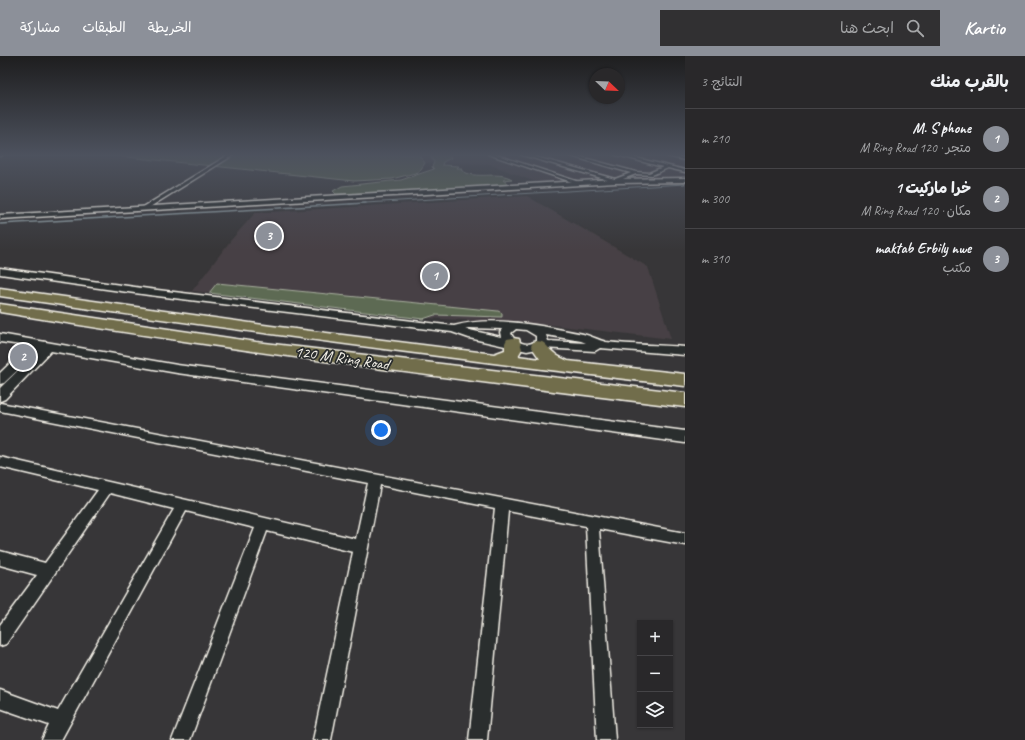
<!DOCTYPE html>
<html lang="ar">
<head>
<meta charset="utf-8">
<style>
	:root { --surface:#29282a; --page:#313032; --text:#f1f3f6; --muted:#a5a6a8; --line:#454447; --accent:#8c9099 }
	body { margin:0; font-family:Caveat,"Playpen Sans Arabic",sans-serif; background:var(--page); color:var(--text); direction:rtl }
	.controls { position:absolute; right:12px; bottom:12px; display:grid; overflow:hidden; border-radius:0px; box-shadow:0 1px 3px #0004 }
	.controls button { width:36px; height:36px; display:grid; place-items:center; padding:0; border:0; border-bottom:1px solid var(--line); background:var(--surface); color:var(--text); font:20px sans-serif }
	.compass { position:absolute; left:589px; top:12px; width:36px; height:36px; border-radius:50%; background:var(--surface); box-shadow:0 1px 3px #0004; rotate:113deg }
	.you { position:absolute; left:381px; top:374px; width:14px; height:14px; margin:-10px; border:3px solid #fff; border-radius:50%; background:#1a73e8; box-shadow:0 0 0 6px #1a73e833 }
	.badge { display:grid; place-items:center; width:26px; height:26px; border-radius:50%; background:var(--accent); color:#fff; font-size:13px; font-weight:700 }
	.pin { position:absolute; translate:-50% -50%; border:2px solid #fff; box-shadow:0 1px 4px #0006 }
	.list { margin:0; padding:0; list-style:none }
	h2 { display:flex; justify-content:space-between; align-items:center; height:52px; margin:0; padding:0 16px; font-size:17px }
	h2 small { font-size:13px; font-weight:400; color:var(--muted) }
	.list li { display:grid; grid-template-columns:26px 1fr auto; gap:12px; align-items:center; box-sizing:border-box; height:60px; padding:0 16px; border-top:1px solid var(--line) }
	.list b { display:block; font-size:15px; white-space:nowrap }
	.list p { margin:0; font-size:13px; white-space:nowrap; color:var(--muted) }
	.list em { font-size:13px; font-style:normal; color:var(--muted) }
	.icon { flex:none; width:22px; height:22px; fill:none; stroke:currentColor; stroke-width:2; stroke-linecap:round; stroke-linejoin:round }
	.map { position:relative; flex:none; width:685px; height:684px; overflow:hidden; direction:ltr }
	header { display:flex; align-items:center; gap:24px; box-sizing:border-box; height:56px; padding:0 20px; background:var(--accent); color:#fff }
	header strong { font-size:19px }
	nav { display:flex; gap:22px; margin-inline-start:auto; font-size:14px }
	.search { width:280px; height:36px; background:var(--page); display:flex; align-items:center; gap:10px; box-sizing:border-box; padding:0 14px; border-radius:0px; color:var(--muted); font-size:15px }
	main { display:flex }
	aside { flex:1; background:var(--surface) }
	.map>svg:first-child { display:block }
	.built { fill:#464044 }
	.green { fill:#5d6b53; stroke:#a8ae9e }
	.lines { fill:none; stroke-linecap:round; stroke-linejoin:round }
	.stream-far1 { stroke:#92a0a4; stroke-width:1 }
	.stream { stroke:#92a0a4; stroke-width:1.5 }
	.minor-casing { stroke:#f4f1e8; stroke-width:3 }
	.tertiary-casing { stroke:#f4f1e8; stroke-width:3 }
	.motorway-casing { stroke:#f4f1e8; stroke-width:3 }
	.minor { fill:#2a2d2e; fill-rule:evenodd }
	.tertiary { fill:#2a2d2e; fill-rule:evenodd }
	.motorway { fill:#716d4b; fill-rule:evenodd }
	.labels { text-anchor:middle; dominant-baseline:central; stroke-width:3.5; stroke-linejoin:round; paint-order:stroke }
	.street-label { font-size:16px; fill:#f4f1e8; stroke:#2a2d2e }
</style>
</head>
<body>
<header>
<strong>Kartio</strong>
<div class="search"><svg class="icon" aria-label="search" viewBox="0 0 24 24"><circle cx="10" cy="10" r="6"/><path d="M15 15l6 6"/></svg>ابحث هنا</div>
<nav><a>الخريطة</a><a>الطبقات</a><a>مشاركة</a></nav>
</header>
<main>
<aside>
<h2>بالقرب منك<small>النتائج: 3</small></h2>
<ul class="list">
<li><span class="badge">1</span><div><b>M. S phone</b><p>متجر · 120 M Ring Road</p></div><em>210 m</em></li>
<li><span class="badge">2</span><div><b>خرا ماركيت 1</b><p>مكان · 120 M Ring Road</p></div><em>300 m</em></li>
<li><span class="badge">3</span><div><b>maktab Erbily nwe</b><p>مكتب</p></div><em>310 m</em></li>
</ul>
</aside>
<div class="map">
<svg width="685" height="684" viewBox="0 0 685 684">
	<rect width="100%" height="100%" fill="#373638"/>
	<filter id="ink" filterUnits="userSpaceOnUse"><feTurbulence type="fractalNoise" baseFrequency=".025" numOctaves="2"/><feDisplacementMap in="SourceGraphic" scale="8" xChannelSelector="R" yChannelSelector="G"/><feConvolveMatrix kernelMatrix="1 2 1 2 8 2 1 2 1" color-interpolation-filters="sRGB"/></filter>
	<g filter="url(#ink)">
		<g class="built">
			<polygon points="418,98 685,98 685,123 640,122 538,127 489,108 425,107"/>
			<polygon points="527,140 648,211 671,283 551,269 407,261 192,235 231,184 255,157"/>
		</g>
		<g class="green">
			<polygon points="99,98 418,98 425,107 419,116 392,123 354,125"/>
			<path d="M429,98h20l2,4 -8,4 -1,3 17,1 -2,2h5l-1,2c15,11 36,0 51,9l-9,1 8,6 -169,8h-6l-3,-3 9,-5 59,-6 33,-11 -2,-2 2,-5z"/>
			<polygon points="217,227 498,255 502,257 502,261 435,259 423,263 209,237"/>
		</g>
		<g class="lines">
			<polyline class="stream-far1" points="349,148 685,128"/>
			<polyline class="stream" points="0,168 366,147"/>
			<g class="minor-casing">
				<g id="minor">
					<polygon points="230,98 235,98 145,154 140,153"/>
					<polygon points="488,98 494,98 582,127 578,128"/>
					<polygon points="519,98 525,98 615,123 631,117 564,98 570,98 636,116 649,117 663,111 613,98 620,98 685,114 685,116 668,112 652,119 636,118 615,126"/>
					<polygon points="662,98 685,102 685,104 662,99"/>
					<polygon points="0,347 685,477 685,489 599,473 615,684 597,684 586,470 508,455 487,684 469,684 495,452 380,429 331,684 313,684 353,496 267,475 190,684 172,684 255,472 186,455 61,684 42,684 49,669 0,652 0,634 58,655 174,453 110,437 6,588 0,590 0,569 37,519 0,509 0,495 45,507 98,434 0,411 0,401 356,483 368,427 0,355"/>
				</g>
			</g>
			<g class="tertiary-casing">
				<g id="tertiary">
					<polygon points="0,98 4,98 0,100"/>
					<polygon points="685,122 685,126 615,127 0,163 0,159 615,123"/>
					<path d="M0,212l149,21 305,37c38,-11 90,0 129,8 8,2 15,6 23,8 26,3 53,3 79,5v8l-85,-7 -5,3 -53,-3 -15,3 -58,-13 -17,-6 -303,-37 -149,-21zM468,272l34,1 -2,3 1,5 -36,-8zM516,273l10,1 10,6v5c-8,6 -22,2 -25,-8zM546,279l35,6 5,2 -38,-2z"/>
					<polygon points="0,278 177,309 685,375 685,387 177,317 51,295 5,343 0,345 0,332 40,293 4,327 0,328 0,317 28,290 0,286"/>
				</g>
			</g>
			<g class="motorway-casing">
				<g id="motorway">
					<path d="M0,232l271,38 223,28 11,-4v-7l2,-4 6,-1 6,1 3,10 -4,7 22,3 -9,-13 2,-4c12,-3 13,5 21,11 4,4 10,6 14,8l117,13v12c-229,-26 -457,-57 -685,-90z"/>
					<path d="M0,248l256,38 429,51v14c-229,-27 -458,-57 -685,-95z"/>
				</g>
			</g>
			<use href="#minor" class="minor"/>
			<use href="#tertiary" class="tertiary"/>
			<use href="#motorway" class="motorway"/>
		</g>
	</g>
	<linearGradient id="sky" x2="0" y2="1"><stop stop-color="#1e1e1f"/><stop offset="0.51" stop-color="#4d525e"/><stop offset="1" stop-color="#4d525e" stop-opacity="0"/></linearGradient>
	<rect width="685" height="194" fill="url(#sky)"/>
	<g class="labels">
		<g class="street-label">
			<text transform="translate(342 302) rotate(8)">120 M Ring Road</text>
		</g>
	</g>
</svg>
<div class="controls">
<button>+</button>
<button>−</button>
<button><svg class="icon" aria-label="layers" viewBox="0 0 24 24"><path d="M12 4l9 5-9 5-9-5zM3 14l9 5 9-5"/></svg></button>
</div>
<svg class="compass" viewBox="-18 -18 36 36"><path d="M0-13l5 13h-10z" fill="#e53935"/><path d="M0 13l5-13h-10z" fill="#a5a6a8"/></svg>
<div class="you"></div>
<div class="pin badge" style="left:435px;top:220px">1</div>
<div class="pin badge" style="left:23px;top:301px">2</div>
<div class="pin badge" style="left:269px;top:180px">3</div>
</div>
</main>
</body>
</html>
